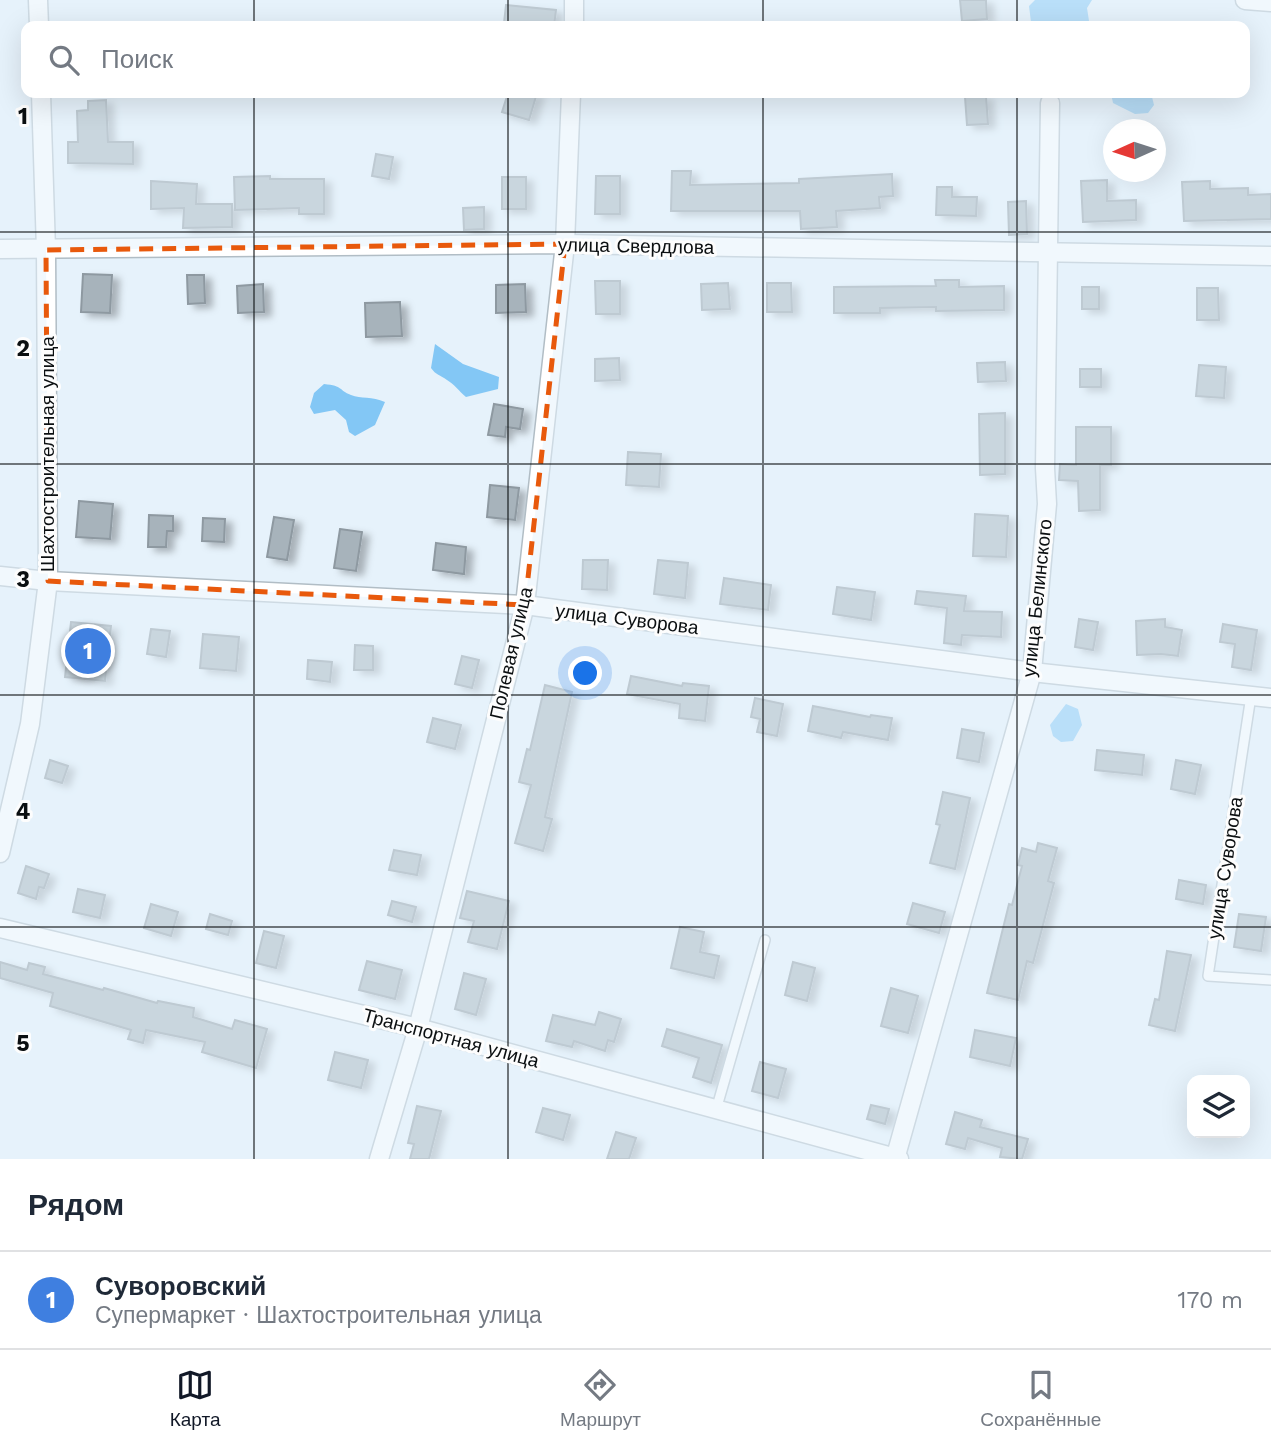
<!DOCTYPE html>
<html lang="ru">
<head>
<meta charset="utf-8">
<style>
	:root { --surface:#fff; --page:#f6f6f7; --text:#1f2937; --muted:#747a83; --line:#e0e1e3; --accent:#111827 }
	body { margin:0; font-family:"Work Sans",sans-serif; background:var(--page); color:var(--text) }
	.controls { position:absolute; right:21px; bottom:21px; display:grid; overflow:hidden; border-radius:14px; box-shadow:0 7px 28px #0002 }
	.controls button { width:63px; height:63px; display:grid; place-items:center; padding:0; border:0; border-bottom:2px solid var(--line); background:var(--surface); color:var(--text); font:35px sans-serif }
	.compass { position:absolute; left:1103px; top:119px; width:63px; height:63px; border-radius:50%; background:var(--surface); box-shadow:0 7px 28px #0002; rotate:267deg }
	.you { position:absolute; left:586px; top:674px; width:24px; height:24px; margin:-18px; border:5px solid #fff; border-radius:50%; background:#1a73e8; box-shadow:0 0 0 10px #1a73e833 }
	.badge { display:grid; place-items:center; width:46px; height:46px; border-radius:50%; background:var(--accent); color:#fff; font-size:23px; font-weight:700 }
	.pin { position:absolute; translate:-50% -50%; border:4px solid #fff; box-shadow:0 2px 7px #0006 }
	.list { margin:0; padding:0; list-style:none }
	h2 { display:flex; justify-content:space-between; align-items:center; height:91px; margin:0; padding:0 28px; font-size:30px }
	h2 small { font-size:23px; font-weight:400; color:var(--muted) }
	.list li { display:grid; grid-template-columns:46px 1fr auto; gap:21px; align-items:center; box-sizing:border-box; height:98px; padding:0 28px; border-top:2px solid var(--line) }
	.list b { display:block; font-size:26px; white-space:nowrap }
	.list p { margin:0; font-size:23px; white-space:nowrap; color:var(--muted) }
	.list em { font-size:23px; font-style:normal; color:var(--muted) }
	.icon { flex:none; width:38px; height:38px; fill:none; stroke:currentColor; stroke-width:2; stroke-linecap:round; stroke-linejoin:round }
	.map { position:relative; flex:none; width:1271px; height:1159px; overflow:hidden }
	.search { position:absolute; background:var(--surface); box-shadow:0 7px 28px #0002; left:21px; right:21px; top:21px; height:77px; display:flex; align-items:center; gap:18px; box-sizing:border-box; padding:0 24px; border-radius:14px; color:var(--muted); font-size:26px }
	.sheet { height:189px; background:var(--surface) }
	nav { display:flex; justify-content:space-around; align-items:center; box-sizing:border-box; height:98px; border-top:2px solid var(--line); background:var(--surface); font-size:19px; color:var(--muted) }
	nav a { display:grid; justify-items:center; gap:4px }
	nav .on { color:var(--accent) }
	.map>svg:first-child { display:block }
	.green { fill:#83c7f5 }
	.building { fill:#a7b3bb; stroke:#8e99a1; stroke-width:2; filter:url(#shadow) }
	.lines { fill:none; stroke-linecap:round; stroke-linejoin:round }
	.lane-casing { stroke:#b1bdc5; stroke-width:12 }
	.street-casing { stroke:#b1bdc5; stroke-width:21 }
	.lane { stroke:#fff; stroke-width:9 }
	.street { stroke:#fff; stroke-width:18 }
	.marked { fill:none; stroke:#e8590c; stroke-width:5; stroke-dasharray:14 9; stroke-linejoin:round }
	.grid { fill:none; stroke:#0b0f11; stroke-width:2; stroke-opacity:0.55 }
	.labels { text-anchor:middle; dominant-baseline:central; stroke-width:6; stroke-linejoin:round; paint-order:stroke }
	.street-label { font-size:19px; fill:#0b0f11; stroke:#fdfdfd }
	.grid-label { font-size:23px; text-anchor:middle; font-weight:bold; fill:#0b0f11; stroke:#fdfdfd; stroke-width:6; stroke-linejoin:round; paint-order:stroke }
</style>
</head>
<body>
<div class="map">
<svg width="1271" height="1159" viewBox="0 0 1271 1159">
	<defs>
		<filter id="shadow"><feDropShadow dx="7" dy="4" stdDeviation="3.5" flood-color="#0004"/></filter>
	</defs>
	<rect width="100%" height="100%" fill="#e6f2fb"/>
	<g class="green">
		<polygon points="1035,0 1092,0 1087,8 1089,21 1085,26 1035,26 1031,22 1029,6"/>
		<polygon points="1111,93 1151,93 1154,105 1148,113 1135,114 1113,103"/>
		<path d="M435,344l28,20 36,13 -1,12 -32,8c-7,-6 -12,-13 -19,-17 -7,-5 -11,-5 -16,-12z"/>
		<path d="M324,384c20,2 14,6 27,11 10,4 21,1 34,7l-10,23 -20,11 -6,-4 -3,-12 -11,-10 -21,4 -4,-7 4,-14z"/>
		<polygon points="1066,704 1078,709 1082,725 1073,741 1061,742 1053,736 1050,725"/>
	</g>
	<g class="building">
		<polygon points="960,0 986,0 987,19 962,21"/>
		<polygon points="506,5 556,10 554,26 513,26 513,24 504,23"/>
		<polygon points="508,93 537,93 529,120 502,112"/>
		<polygon points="986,96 988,124 967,125 965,97"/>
		<polygon points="106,100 108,142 133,142 133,164 68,163 68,142 78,142 77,111 88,110 88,101"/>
		<polygon points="376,154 393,157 389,179 372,176"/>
		<polygon points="672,171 691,171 690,185 799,183 799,179 892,174 893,196 879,197 880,208 836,211 837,227 801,229 800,211 671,211"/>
		<polygon points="270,176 270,179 324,179 324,214 299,214 299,208 235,210 234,177"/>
		<polygon points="596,176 620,176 620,214 595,214"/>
		<rect x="502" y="177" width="24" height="32"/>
		<polygon points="1107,180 1107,201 1136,200 1136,220 1083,222 1081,181"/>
		<polygon points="151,181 197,184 196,204 232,204 232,227 183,228 184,208 151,209"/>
		<polygon points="1210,181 1210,189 1248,188 1248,195 1271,194 1271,219 1184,221 1182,182"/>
		<polygon points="937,187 952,187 952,197 977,197 976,216 936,215"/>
		<polygon points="1026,201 1027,234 1009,235 1008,202"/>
		<polygon points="484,207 484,229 464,230 463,208"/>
		<polygon points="83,274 112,275 110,313 81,312"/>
		<polygon points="187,275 204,275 205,303 188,304"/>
		<polygon points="935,280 959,280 959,287 1004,286 1004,310 936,311 936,307 880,308 880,313 834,313 834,287 936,286"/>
		<polygon points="595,281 620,281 620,314 596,314"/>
		<polygon points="728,283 730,309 702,310 701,284"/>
		<polygon points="767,283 791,283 792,312 767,312"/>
		<polygon points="263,284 264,312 238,313 237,286"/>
		<polygon points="525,284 526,312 496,313 496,285"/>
		<rect x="1082" y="287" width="17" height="22"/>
		<polygon points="1197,288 1218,288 1219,320 1197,320"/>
		<polygon points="400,302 402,336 366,337 365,303"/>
		<polygon points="619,358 620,380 595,381 595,359"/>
		<polygon points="1005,362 1006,381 978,382 977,363"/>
		<polygon points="1199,365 1226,367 1224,398 1196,396"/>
		<rect x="1080" y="369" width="21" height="18"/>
		<polygon points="494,404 523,409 520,429 506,427 505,437 488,435"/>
		<polygon points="1005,413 1005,474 980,475 979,414"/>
		<polygon points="1076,427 1111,427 1111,465 1100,465 1100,510 1079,511 1078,481 1059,480 1060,464 1076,465"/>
		<polygon points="628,452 661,454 659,487 626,485"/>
		<polygon points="490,485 519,488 515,520 487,517"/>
		<polygon points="79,501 113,504 110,539 76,537"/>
		<polygon points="975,514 1008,516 1006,557 973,556"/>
		<polygon points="149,515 173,516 173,531 167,531 166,547 148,547"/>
		<polygon points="274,517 294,520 287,560 267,557"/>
		<polygon points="203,518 225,519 224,542 202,541"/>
		<polygon points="340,529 362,532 356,571 334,568"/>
		<polygon points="436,543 466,547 464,574 433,570"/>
		<polygon points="583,560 608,560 607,590 582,589"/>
		<polygon points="658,560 688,563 685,598 654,594"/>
		<polygon points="724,578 771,585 768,610 720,604"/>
		<polygon points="837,587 875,592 871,620 833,614"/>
		<polygon points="917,591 966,596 964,611 1002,612 1001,637 962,635 961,645 944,643 947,608 915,604"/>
		<polygon points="1079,619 1098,622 1093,650 1075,647"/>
		<polygon points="1165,619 1165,627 1182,630 1178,656 1161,654 1137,655 1136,621"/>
		<polygon points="71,622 111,626 105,681 65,677"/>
		<polygon points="1223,624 1257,630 1251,670 1232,667 1235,644 1220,642"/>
		<polygon points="151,629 170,631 166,657 147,654"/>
		<polygon points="203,634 239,637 236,671 200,668"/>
		<polygon points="355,645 373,646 373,670 354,670"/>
		<polygon points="462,656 479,660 472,688 455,684"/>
		<polygon points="308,660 332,662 330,682 307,679"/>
		<polygon points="631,676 682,686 683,683 709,686 705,721 679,718 680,704 627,694"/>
		<polygon points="545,685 572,692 545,817 552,819 543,851 515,843 531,785 519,782 527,749 530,750"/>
		<polygon points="755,698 783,704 777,736 757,732 760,719 751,717"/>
		<polygon points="813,706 870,717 871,715 892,718 888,740 843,732 841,738 808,731"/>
		<polygon points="433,718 461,725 455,749 427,742"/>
		<polygon points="962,729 984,733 979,762 957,758"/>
		<polygon points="1097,750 1144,755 1142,775 1095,770"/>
		<polygon points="50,760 68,766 62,783 45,778"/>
		<polygon points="1176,760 1201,765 1195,794 1171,789"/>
		<polygon points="943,792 970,798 955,869 930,863 940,825 936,824"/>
		<polygon points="1038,843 1057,848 1048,881 1054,883 1033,963 1027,961 1018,1000 987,993 1009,904 1012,905 1022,866 1018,865 1022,848 1036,852"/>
		<polygon points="394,850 421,855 417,875 389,870"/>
		<polygon points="26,866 49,874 44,888 39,887 36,899 18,893"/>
		<polygon points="1179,880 1206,885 1203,904 1176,899"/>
		<polygon points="78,889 105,895 100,918 73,912"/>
		<polygon points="467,891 509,901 497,949 468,942 474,921 460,918"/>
		<polygon points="392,901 416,907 412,922 388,915"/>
		<polygon points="913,903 945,912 939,933 907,924"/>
		<polygon points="151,904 178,912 171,936 144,928"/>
		<polygon points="210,914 232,921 228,935 206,929"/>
		<polygon points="1239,914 1266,917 1261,951 1234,947"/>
		<polygon points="680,927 704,932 700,952 719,956 714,978 671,968"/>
		<polygon points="264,931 284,936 276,968 256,963"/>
		<polygon points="1167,951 1191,955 1175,1031 1149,1025 1155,999 1159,1000"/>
		<polygon points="367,961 402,970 395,999 359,990"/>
		<polygon points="0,962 27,970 29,963 45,967 43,974 103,990 104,988 157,1003 158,1001 194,1008 193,1017 232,1029 235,1020 267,1029 256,1068 202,1052 205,1042 146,1030 143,1043 128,1039 131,1030 50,1006 53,993 0,978"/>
		<polygon points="793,962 815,968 807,1001 785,995"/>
		<polygon points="464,973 486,979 476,1015 455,1009"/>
		<polygon points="891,988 918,996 908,1033 881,1026"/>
		<polygon points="599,1012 621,1019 614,1042 608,1040 605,1051 574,1041 572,1047 546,1041 553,1015 595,1025"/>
		<polygon points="667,1029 722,1045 711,1083 693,1077 699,1058 662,1046"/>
		<polygon points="975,1030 1016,1038 1010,1066 970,1057"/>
		<polygon points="335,1052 368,1060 361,1088 328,1080"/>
		<polygon points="760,1062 786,1069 778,1098 752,1091"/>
		<polygon points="871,1105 889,1109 885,1124 867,1119"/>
		<polygon points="417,1106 441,1111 429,1159 410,1159 414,1144 408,1143"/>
		<polygon points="543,1108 570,1115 563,1140 536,1132"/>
		<polygon points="955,1112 982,1120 980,1127 1028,1139 1022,1159 1000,1157 1002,1148 968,1138 965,1149 946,1144"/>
		<polygon points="616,1132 636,1138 629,1159 607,1159"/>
	</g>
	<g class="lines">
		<g class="lane-casing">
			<g id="lane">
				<polyline points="1251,696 1208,976 1271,980"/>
				<polyline points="716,1110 765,940"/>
			</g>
		</g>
		<g class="street-casing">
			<g id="street">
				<polyline points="38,0 39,26"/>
				<polyline points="1245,0 1271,2"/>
				<polyline points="574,26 574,0"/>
				<polyline points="0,249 565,244 1271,256"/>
				<polyline points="0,576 48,581 525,605 1032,672 1271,698"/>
				<polyline points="0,853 30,724 48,581 46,250 41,93"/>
				<polyline points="0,928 418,1028 899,1159"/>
				<polyline points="379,1159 418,1028 525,605 565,244 571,93"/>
				<polyline points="895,1159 1032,672 1047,504 1045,468 1050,103"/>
			</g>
		</g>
		<use href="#lane" class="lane"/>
		<use href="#street" class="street"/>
	</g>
	<path d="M0 0H1271V1159H0ZM565,244l-40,361 -477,-24 -2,-331z" fill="#e6f2fb" fill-opacity=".55" fill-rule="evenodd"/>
	<path class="marked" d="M565,244l-40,361 -477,-24 -2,-331z"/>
	<path class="grid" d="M254,0v26M508,0v26M763,0v26M1017,0v26M254,93v1066M508,93v1066M763,93v1066M1017,93v1066M0,232h1271M0,464h1271M0,695h1271M0,927h1271"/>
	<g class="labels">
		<g class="street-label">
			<text transform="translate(636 246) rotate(1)">улица Свердлова</text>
			<text transform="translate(47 454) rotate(-90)">Шахтостроительная улица</text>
			<text transform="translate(1037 598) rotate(-84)">улица Белинского</text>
			<text transform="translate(627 619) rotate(7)">улица Суворова</text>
			<text transform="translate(511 653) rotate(-77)">Полевая улица</text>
			<text transform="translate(1225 868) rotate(-81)">улица Суворова</text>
			<text transform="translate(451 1038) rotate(15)">Транспортная улица</text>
		</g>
	</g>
	<g class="grid-label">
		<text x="23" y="124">1</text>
		<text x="23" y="356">2</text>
		<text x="23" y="587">3</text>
		<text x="23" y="819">4</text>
		<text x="23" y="1051">5</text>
	</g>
</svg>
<div class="controls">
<button><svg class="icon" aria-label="layers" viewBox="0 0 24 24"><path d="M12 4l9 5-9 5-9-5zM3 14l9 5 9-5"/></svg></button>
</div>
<svg class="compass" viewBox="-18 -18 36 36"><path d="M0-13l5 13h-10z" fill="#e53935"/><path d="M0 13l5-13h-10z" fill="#747a83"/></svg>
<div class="you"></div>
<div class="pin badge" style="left:88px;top:651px;background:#3f7fe0">1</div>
<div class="search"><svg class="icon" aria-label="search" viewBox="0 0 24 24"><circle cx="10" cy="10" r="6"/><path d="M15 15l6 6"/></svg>Поиск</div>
</div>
<section class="sheet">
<h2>Рядом<small></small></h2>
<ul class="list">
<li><span class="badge" style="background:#3f7fe0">1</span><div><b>Суворовский</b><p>Супермаркет · Шахтостроительная улица</p></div><em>170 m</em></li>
</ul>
</section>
<nav>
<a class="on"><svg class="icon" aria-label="map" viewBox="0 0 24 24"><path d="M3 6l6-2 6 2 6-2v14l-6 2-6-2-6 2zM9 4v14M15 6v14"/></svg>Карта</a>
<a><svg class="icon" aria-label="directions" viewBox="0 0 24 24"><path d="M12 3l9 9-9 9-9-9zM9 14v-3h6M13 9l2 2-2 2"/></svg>Маршрут</a>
<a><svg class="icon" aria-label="saved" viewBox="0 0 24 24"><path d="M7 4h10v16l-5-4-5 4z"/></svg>Сохранённые</a>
</nav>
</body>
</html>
